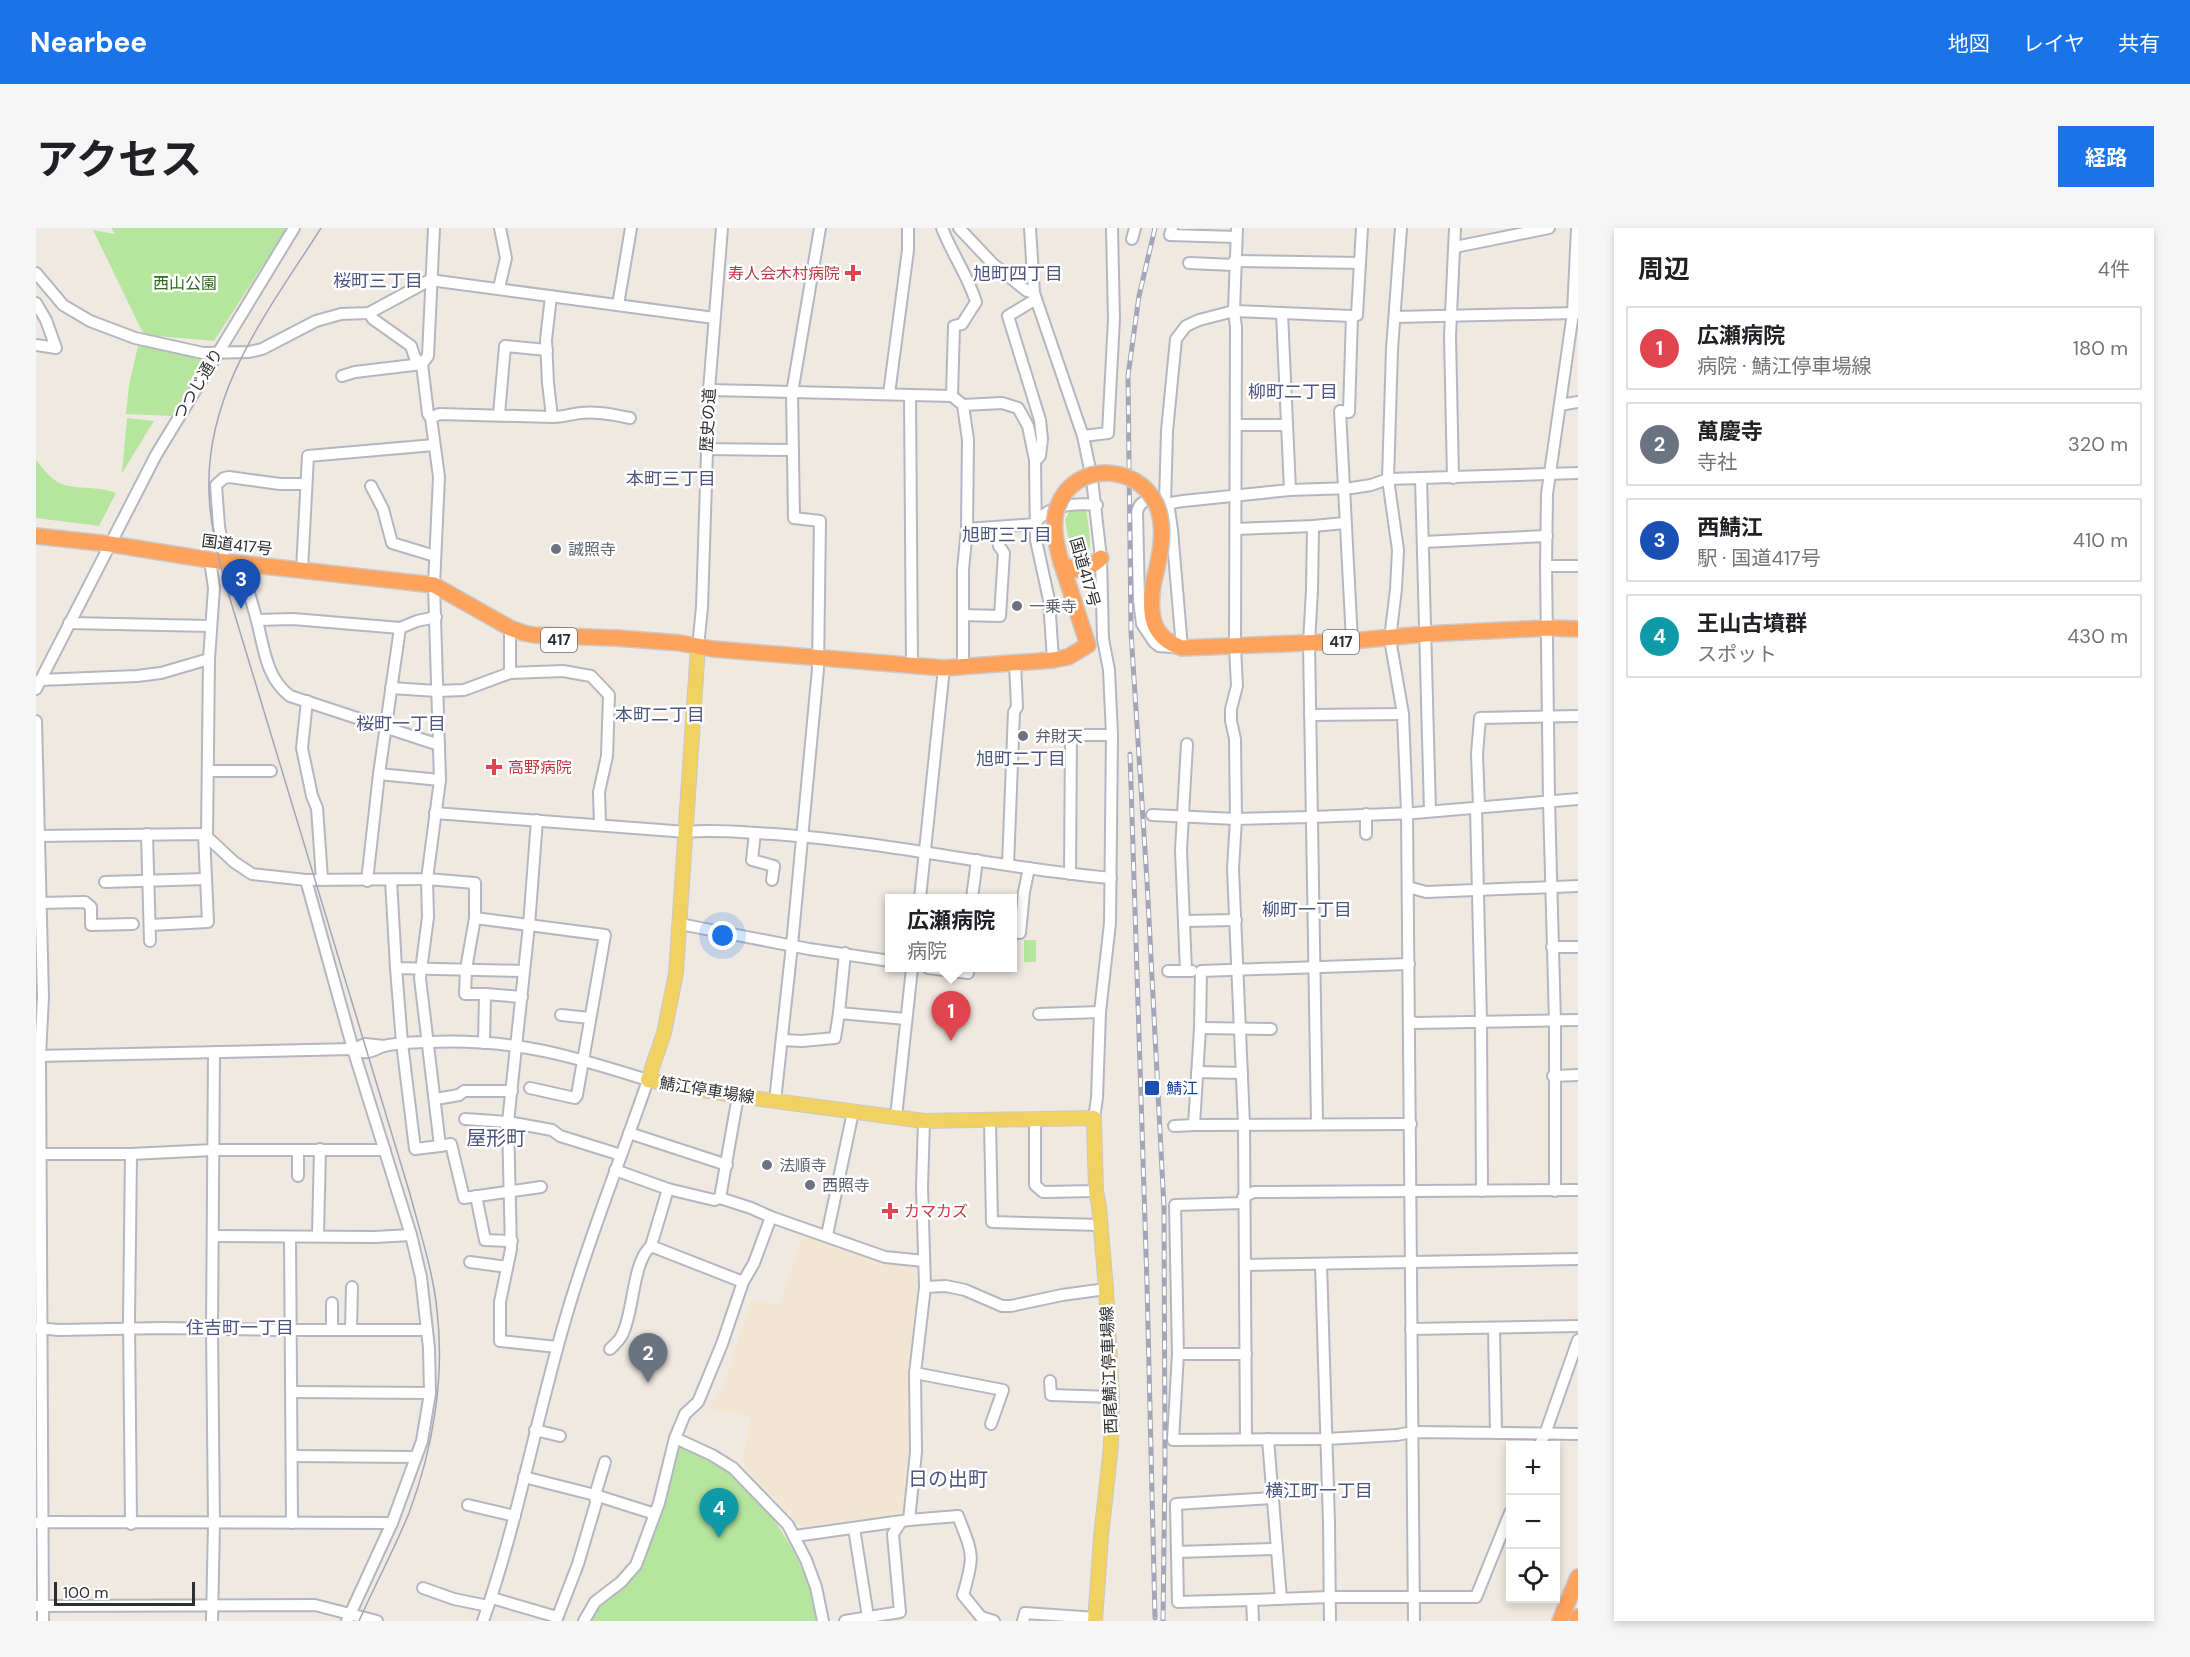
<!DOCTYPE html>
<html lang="ja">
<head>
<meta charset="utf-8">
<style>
	:root { --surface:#fff; --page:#f6f6f6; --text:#202124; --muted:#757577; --line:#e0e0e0; --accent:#1a73e8 }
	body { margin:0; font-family:"DM Sans","Noto Sans JP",sans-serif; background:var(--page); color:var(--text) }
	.controls { position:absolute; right:18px; bottom:18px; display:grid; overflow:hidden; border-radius:0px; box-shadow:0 3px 9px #0003 }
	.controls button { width:54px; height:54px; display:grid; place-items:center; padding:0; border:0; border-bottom:2px solid var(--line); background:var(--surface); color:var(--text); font:30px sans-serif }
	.scale { position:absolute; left:18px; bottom:15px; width:141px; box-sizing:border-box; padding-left:6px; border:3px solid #2e2e2e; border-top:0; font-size:16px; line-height:21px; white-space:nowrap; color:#2e2e2e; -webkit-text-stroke:4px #fff; paint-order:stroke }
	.you { position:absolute; left:687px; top:708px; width:21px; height:21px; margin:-15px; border:4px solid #fff; border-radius:50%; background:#1a73e8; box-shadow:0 0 0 9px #1a73e833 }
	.badge { display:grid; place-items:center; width:39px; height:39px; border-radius:50%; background:var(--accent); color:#fff; font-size:20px; font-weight:700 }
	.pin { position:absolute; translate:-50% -50px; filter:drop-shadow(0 2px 3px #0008) }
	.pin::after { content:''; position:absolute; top:32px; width:21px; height:18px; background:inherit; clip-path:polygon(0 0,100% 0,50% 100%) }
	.popup { position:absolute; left:849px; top:666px; width:132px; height:78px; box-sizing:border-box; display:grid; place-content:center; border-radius:0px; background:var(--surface); filter:drop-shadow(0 2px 4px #0005); font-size:20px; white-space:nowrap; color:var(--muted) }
	.popup b { font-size:22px; color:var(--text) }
	.popup::after { content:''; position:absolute; left:50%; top:100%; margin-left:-12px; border:12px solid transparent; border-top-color:var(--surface) }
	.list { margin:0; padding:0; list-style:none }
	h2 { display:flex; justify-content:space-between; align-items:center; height:78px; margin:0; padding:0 24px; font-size:26px }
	h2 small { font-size:20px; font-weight:400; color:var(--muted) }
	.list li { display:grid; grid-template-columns:39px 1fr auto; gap:18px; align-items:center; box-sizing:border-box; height:84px; margin:0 12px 12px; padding:0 12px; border:2px solid var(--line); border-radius:0px }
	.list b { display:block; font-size:22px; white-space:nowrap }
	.list p { margin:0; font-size:20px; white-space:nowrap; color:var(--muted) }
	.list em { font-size:20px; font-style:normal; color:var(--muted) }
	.icon { flex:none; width:33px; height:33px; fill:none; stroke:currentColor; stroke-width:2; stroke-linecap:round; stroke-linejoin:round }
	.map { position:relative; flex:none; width:1542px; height:1393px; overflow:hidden; border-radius:0px }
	header { display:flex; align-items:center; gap:36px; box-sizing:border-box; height:84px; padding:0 30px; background:var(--accent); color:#fff }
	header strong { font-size:28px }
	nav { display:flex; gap:33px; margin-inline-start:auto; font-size:21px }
	.intro { display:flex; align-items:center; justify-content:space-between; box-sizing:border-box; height:144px; padding:0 36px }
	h1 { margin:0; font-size:42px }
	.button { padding:15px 27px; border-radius:0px; background:var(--accent); color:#fff; font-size:21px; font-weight:700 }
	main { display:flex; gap:36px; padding:0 36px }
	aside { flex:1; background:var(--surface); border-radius:0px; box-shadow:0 3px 9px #0003 }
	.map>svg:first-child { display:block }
	.education { fill:#f0e6d1 }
	.green { fill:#b6e59e }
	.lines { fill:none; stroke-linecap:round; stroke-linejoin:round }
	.minor-casing { stroke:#b4b7c1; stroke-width:14 }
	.major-casing { stroke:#c9c9c9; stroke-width:16 }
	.highway-casing { stroke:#c9c9c9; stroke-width:18 }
	.minor { stroke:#fff; stroke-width:10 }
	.major { stroke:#f2d163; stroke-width:14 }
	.highway { stroke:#ffa35c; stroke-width:15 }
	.tram { stroke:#a3a6b8; stroke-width:1.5 }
	.rail-casing { stroke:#a3a6b8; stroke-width:5 }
	.rail { stroke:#fff; stroke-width:3; stroke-dasharray:9; stroke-linecap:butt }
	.highway-bridge-casing { stroke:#c9c9c9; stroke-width:18; stroke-linecap:butt }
	.highway-bridge { stroke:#ffa35c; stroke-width:15 }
	.health-dot { fill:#e0444e; stroke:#fff; stroke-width:2 }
	.worship-dot { fill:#6b7280; stroke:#fff; stroke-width:2 }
	.transit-dot { fill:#1a4fb4; stroke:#fff; stroke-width:2 }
	.labels { text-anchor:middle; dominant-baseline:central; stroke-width:5; stroke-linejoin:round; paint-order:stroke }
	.shield { fill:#fff; stroke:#6d6d6d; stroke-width:1.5 }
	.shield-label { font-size:15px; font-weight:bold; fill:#2e2e2e }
	.health-label { font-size:16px; fill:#be3a42; stroke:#fff; text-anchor:start }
	.park-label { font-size:16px; fill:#2c6e1b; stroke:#fff }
	.street-label { font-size:16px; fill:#2e2e2e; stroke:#fff }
	.worship-label { font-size:16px; fill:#5b616d; stroke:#fff; text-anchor:start }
	.transit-label { font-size:16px; fill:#164399; stroke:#fff; text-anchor:start }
	.neighbourhood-label { font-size:18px; fill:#4d5680; stroke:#fff }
	.quarter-label { font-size:20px; fill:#4d5680; stroke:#fff }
</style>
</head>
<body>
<header>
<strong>Nearbee</strong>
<nav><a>地図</a><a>レイヤ</a><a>共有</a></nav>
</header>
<div class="intro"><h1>アクセス</h1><a class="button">経路</a></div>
<main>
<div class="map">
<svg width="1542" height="1393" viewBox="0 0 1542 1393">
	<rect width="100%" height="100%" fill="#efe9e1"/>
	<polygon class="education" points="767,1006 846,1035 881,1039 881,1063 872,1137 874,1207 867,1286 764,1299 707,1236 715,1188 673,1182 691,1152 704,1104 716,1071 743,1079"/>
	<g class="green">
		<polygon points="75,0 251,0 178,113 110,107 106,103 57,2 79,6"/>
		<polygon points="103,114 160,127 166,135 161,147 135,188 90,186 93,157"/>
		<polygon points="91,190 118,193 86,245"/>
		<path d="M0,232c6,7 12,16 20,21 15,10 41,4 60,12l-17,33 -63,-8z"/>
		<path d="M1041,282l9,1c2,11 7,38 1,47 -3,4 -9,4 -14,5l-8,-43 4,-8z"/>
		<rect x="988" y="712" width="12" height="22"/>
		<path d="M642,1219c6,1 13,2 18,4 57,22 114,111 122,170h-228c11,-23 36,-31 47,-50 20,-34 30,-86 41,-124z"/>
	</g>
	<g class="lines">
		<g class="minor-casing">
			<g id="minor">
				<path d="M906,0c10,26 26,48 34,74l-14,22 -8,2 -2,70"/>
				<polyline points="923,0 957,36 991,63 998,65"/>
				<polyline points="994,0 998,65 1047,208 1056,251 1065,330 1067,411 1073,442 1076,507 1074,695 1064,784 1061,870 1058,890"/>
				<polyline points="1136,0 1134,7 1200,9"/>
				<polyline points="1201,0 1198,83 1200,99 1199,419 1201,458 1195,481 1195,493 1199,511 1200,591 1197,641 1208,896 1210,1211"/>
				<polyline points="1365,0 1356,121 1352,251 1362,322 1360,361 1354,411 1367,486 1371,584 1378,1393"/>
				<polyline points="1096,11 1099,0"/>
				<polyline points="1419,19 1513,0"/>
				<polyline points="1198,33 1324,35"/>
				<polyline points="1153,35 1198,37"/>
				<polyline points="0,45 27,77 54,93 99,110 167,125 213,124 226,121 280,93 305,86 333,85 394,52 678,90"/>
				<polyline points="463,60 470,30 464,0"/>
				<polyline points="0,75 10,92 20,120 0,117"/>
				<polyline points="582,77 595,0"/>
				<polyline points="333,85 337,91 375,118 379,130 386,136"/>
				<polyline points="1246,85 1254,262"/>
				<path d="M1316,88l-118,-5 -35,9 -13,6 -10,13 -9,92 -2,73 4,5 3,21 10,118 -23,-2 -5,-4 -12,-18 -3,-24 -2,-88c3,-14 18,-15 28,-8l18,-3 107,-11 62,-2 19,-3 17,-6 190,-6"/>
				<polyline points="1359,89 1541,85"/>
				<polyline points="306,148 319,144 386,136"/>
				<polyline points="673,162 916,168 927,177 966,175 982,180 992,198 999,232 1000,312 1013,372 1017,432"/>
				<polyline points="853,166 872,22 872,0"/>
				<polyline points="874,167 876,439"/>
				<polyline points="927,177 932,212 931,301 927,341 927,439"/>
				<polyline points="1524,177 1542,174"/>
				<polyline points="463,186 469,118 511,122"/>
				<path d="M516,189c11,0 19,-3 29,-4 16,-2 33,2 49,5"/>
				<polyline points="395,190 403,186 516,189 512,155 510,112 515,68"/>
				<polyline points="1200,197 1251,197"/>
				<polyline points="1047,208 1072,205 1078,91 1076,0"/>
				<polyline points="670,221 757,222"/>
				<polyline points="1000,232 1004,228 1006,211 1004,192 972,88 1000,71"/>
				<polyline points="1385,250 1394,583"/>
				<polyline points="1417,250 1414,108 1419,0"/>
				<polyline points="335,258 347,281 356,315 399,328"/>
				<polyline points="1277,298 1276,362 1273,415 1281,895"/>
				<path d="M931,301l68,-5c13,-20 40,-21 62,-19"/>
				<polyline points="1200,301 1277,298 1309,295"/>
				<polyline points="1387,314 1511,308"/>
				<polyline points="189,334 183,298 180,257 188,250 193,249 244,256 270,256"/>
				<path d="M204,335c6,20 12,39 17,58 7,27 9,57 33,75l149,49"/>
				<polyline points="1510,338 1542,338"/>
				<polyline points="266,342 272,228 398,217"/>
				<polyline points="927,387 964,388 968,325 963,318 962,300"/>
				<polyline points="221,392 257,391 364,400 381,393 400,389"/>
				<polyline points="33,395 174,398"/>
				<polyline points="1316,413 1304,183 1313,184 1316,88 1321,87 1326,0"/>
				<polyline points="662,419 666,379 673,162 686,0"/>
				<polyline points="474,445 527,443 555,448 573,467 571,528 563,564 564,596"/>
				<polyline points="4,452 101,448 125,445 173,431"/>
				<polyline points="355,460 401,463 428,462 474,445 474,404"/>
				<polyline points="0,461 120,227 258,0"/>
				<polyline points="271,473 266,520 276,568 281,580 286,651"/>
				<polyline points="1274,487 1367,486"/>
				<polyline points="0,493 7,769 4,828 7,1393"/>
				<polyline points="1020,507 1035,507"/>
				<polyline points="172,543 235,543"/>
				<polyline points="343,546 404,552"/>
				<polyline points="1443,579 1441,526 1444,490 1542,488"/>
				<polyline points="1440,580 1445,793 1446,963"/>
				<path d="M399,585l252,19c29,-3 58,1 87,2 114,8 224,34 337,44"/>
				<polyline points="1330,586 1330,606"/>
				<polyline points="1116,587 1200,591 1275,589 1378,585 1542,571"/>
				<polyline points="501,592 493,697 472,894 475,1021 464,1074 464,1113 521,1119"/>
				<polyline points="719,605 716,632 738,638 736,652"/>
				<polyline points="111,606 114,713"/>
				<polyline points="0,608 168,606 198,634 216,646 270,652 391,651 404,552 398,357 403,249 395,190 392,186 386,136 392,128 398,0"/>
				<polyline points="171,608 173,431 178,360 174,332"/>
				<polyline points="972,637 978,484 981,479 979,435"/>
				<polyline points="1034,646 1035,507 1076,507"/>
				<polyline points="270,652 317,821 375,1007 385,1049 393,1120 394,1165 386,1213 356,1295 311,1393"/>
				<polyline points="355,652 360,740 488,743"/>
				<polyline points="331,653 343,546 364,400"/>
				<polyline points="69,654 170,651"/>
				<polyline points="1372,659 1390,664 1542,658"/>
				<polyline points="884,670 908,440"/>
				<polyline points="936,670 941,632"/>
				<polyline points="4,675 49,674 55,679 55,697 97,696"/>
				<polyline points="439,690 569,707 541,867 539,870 494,860"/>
				<polyline points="1149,693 1200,692"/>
				<polyline points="644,696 773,721 854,733"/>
				<polyline points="114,697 172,694 168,606"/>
				<polyline points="976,704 984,705 988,664 993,640"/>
				<polyline points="1516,719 1542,719"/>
				<polyline points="1373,736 1165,743 1164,800 1158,897 1375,896"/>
				<polyline points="360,740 366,815 379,921 404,918"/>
				<polyline points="892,740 932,745 933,740"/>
				<polyline points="1132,743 1156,743"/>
				<polyline points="1150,743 1145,622 1151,516"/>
				<polyline points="449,766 486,769"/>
				<polyline points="803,785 809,725"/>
				<polyline points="1003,786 1064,784"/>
				<polyline points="525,787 554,790"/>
				<polyline points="1374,793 1380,795 1542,792"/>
				<polyline points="1164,800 1235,801"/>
				<polyline points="746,812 766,813 799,810 803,785 870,791"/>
				<polyline points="448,815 449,766 429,766 430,741 439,690 439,655 391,651 392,689 384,750 404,918 415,916 428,970 505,959"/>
				<polyline points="317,821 329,816 348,818"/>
				<path d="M0,828l317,-7c17,8 20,-1 35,-4 13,-2 27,-3 41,-3 28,-1 58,0 86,4 45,6 90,21 133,34 -27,79 -59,157 -82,237 -30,101 -48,205 -83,304"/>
				<polyline points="1161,844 1206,845"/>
				<polyline points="1517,848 1542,847"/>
				<polyline points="400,871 423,867 428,863 476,863"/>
				<polyline points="739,873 756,717 782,441 784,293 758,290 756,165 784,0"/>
				<polyline points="860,889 876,740"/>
				<polyline points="429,891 472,894 516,902 524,908 585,927"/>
				<polyline points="999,892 999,957 1007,964 1060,963"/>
				<polyline points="954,893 956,994 1064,997"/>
				<polyline points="1138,898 1158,897"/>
				<polyline points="593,905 691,937"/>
				<polyline points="262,922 262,948"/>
				<polyline points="0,926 95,926 177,922 349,922"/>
				<polyline points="579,942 632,961 678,972 684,970 715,980 735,989 849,1029 888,1033"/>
				<polyline points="1519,963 1519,794 1513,573 1510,338 1511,266 1537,85 1541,0"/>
				<polyline points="440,968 449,1012 476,1013"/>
				<polyline points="1207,969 1218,964 1542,962"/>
				<polyline points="684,970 702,868"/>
				<polyline points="1208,975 1139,977 1142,1126 1137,1212 1290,1211 1361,1207 1376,1204 1542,1206"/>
				<polyline points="282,1007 284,921"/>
				<polyline points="791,1007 817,884"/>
				<polyline points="177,1008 339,1009 375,1007"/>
				<polyline points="254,1009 256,1295"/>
				<polyline points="615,1018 707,1054"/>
				<polyline points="434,1034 471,1039"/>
				<polyline points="1285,1036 1293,1295 1294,1393"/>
				<polyline points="1209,1037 1542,1031"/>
				<polyline points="889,1059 910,1058 929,1062 966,1078 975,1078 1026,1067 1070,1061"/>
				<polyline points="296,1075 296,1101"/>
				<polyline points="1,1100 23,1102 128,1100 242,1102 391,1102"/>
				<polyline points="1458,1100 1460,1205"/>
				<polyline points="315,1101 316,1059"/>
				<polyline points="1375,1101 1542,1098"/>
				<path d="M574,1121c4,-4 10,-9 12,-14 12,-22 10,-73 29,-89l17,-57"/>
				<polyline points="1142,1126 1210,1126"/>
				<polyline points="879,1145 967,1162 955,1196"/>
				<polyline points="1014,1153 1015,1167 1076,1169"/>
				<polyline points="256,1164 394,1165"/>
				<polyline points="499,1202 524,1208"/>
				<polyline points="639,1210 676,1227 697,1240 752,1297 770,1332 780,1359 787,1393"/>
				<polyline points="1232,1211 1245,1371"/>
				<polyline points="1503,1218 1509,1206 1542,1112"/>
				<polyline points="256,1228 380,1229"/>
				<polyline points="569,1234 559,1267 619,1286"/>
				<polyline points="488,1249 559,1267 560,1275 542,1336 520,1393"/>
				<polyline points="432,1277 479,1288"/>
				<path d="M873,1292l49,-4c15,39 17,38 5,79l18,22 13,4"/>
				<polyline points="0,1295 8,1294 356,1295"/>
				<polyline points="95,1296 93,1092 95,926"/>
				<polyline points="818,1300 832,1389"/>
				<polyline points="759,1308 873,1292 880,1224 879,1145 889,1059 886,959 888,893"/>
				<polyline points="1141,1324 1240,1321"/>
				<polyline points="387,1360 418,1371 452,1378"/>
				<polyline points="456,1370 521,1389"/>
				<polyline points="1216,1372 1142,1374 1140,1276 1237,1270"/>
				<polyline points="0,1378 279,1377 341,1393"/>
				<polyline points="176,1393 178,1295 176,1101 178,825"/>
				<polyline points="548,1393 559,1374 585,1354 600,1337 623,1275 639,1210 649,1186 662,1174 686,1116 707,1054 718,1035 735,989"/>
				<polyline points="809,1393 864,1384 857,1306 864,1295"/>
				<polyline points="987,1393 989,1385 1060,1390"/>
				<polyline points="1217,1393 1216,1372 1294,1369 1440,1369 1474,1285"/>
			</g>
		</g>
		<g class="major-casing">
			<polyline id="major" points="662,419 640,745 628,805 612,852 702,868 888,893 1058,890 1060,963 1063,978 1070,1061 1076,1169 1075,1218 1065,1309 1059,1393"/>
		</g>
		<g class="highway-casing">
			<g id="highway">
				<polyline points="0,308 74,316 174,332 398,357 474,400 488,405 498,407 580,410 644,415 677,421 908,440 1017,432 1032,429 1052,417 1025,334"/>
				<path d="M1025,334c15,14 27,8 40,-4"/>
				<path d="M1117,357c-4,29 -2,52 29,63l170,-7 73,-7 123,-6 30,1"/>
				<polyline points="1524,1393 1542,1349"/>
				<polyline points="1541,1393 1542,1389"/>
			</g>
		</g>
		<use href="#minor" class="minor"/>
		<use href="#major" class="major"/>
		<use href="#highway" class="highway"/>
		<path class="tram" d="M285,0c-52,82 -116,162 -112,265 1,29 8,58 15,86l186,615c10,38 23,77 27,116 8,68 -4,139 -28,203 -15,37 -34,72 -50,108"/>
		<g class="rail-casing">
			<g id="rail">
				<polyline points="1119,0 1103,68 1092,148 1095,404 1111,653 1128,980 1129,1233 1127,1393"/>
				<polyline points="1094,526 1111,1056 1119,1390"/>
			</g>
		</g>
		<use href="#rail" class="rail"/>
		<g class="highway-bridge-casing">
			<path id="highway-bridge" d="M1025,334c-4,-16 -9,-33 -5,-50 15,-56 93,-49 104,4 5,23 -2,47 -7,69"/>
		</g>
		<use href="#highway-bridge" class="highway-bridge"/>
	</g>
	<g class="health-dot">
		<path d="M814 36h6v6h6v6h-6v6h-6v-6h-6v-6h6z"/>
		<path d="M455 530h6v6h6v6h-6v6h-6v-6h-6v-6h6z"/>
		<path d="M851 974h6v6h6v6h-6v6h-6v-6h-6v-6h6z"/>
	</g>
	<g class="worship-dot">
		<circle cx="520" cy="321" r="6"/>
		<circle cx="981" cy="378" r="6"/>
		<circle cx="987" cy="508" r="6"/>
		<circle cx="731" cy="937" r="6"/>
		<circle cx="774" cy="957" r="6"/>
	</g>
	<rect class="transit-dot" x="1108" y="852" width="16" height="16" rx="3"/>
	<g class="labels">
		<g class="shield">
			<rect x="505" y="400" width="36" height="24" rx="4.5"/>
			<rect x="1287" y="402" width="36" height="24" rx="4.5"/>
		</g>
		<g class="shield-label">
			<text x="523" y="412">417</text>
			<text x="1305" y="414">417</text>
		</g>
		<g class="health-label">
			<text x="804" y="45" text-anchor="end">寿人会木村病院</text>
			<text x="472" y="539">高野病院</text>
			<text x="868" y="983">カマカズ</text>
		</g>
		<g class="park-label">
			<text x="149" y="55">西山公園</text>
		</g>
		<g class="street-label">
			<text transform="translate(162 156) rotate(-59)">つつじ通り</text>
			<text transform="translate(672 192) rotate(-87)">歴史の道</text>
			<text transform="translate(201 317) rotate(7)">国道417号</text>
			<text transform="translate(1049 344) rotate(74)">国道417号</text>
			<text transform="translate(671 862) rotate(9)">鯖江停車場線</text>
			<text transform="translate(1073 1142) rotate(-92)">西尾鯖江停車場線</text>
		</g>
		<g class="worship-label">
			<text x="532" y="321">誠照寺</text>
			<text x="993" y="378">一乗寺</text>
			<text x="999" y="508">弁財天</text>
			<text x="743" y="937">法順寺</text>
			<text x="786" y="957">西照寺</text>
		</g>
		<g class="transit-label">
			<text x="1130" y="860">鯖江</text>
		</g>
		<g class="neighbourhood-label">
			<text x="982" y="46">旭町四丁目</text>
			<text x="342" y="53">桜町三丁目</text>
			<text x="1257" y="164">柳町二丁目</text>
			<text x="635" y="251">本町三丁目</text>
			<text x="971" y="307">旭町三丁目</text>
			<text x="624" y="487">本町二丁目</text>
			<text x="365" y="496">桜町一丁目</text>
			<text x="985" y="531">旭町二丁目</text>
			<text x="1271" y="682">柳町一丁目</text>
			<text x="204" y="1100">住吉町一丁目</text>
			<text x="1283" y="1263">横江町一丁目</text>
		</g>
		<g class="quarter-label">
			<text x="460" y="910">屋形町</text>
			<text x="912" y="1251">日の出町</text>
		</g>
	</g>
</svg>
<div class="controls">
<button>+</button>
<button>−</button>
<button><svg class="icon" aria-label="locate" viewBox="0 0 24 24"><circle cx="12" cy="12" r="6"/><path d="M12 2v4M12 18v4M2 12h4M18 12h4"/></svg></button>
</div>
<div class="scale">100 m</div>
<div class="you"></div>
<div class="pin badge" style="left:915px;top:813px;background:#e0444e">1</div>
<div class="popup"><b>広瀬病院</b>病院</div>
<div class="pin badge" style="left:612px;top:1155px;background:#6b7280">2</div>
<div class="pin badge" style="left:205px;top:381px;background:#1a4fb4">3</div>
<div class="pin badge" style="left:683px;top:1310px;background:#0f9aa8">4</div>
</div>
<aside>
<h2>周辺<small>4件</small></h2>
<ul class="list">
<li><span class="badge" style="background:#e0444e">1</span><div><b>広瀬病院</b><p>病院 · 鯖江停車場線</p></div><em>180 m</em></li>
<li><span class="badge" style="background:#6b7280">2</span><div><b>萬慶寺</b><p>寺社</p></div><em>320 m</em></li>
<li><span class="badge" style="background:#1a4fb4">3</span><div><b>西鯖江</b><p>駅 · 国道417号</p></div><em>410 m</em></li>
<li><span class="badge" style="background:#0f9aa8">4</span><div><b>王山古墳群</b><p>スポット</p></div><em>430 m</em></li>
</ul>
</aside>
</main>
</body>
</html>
